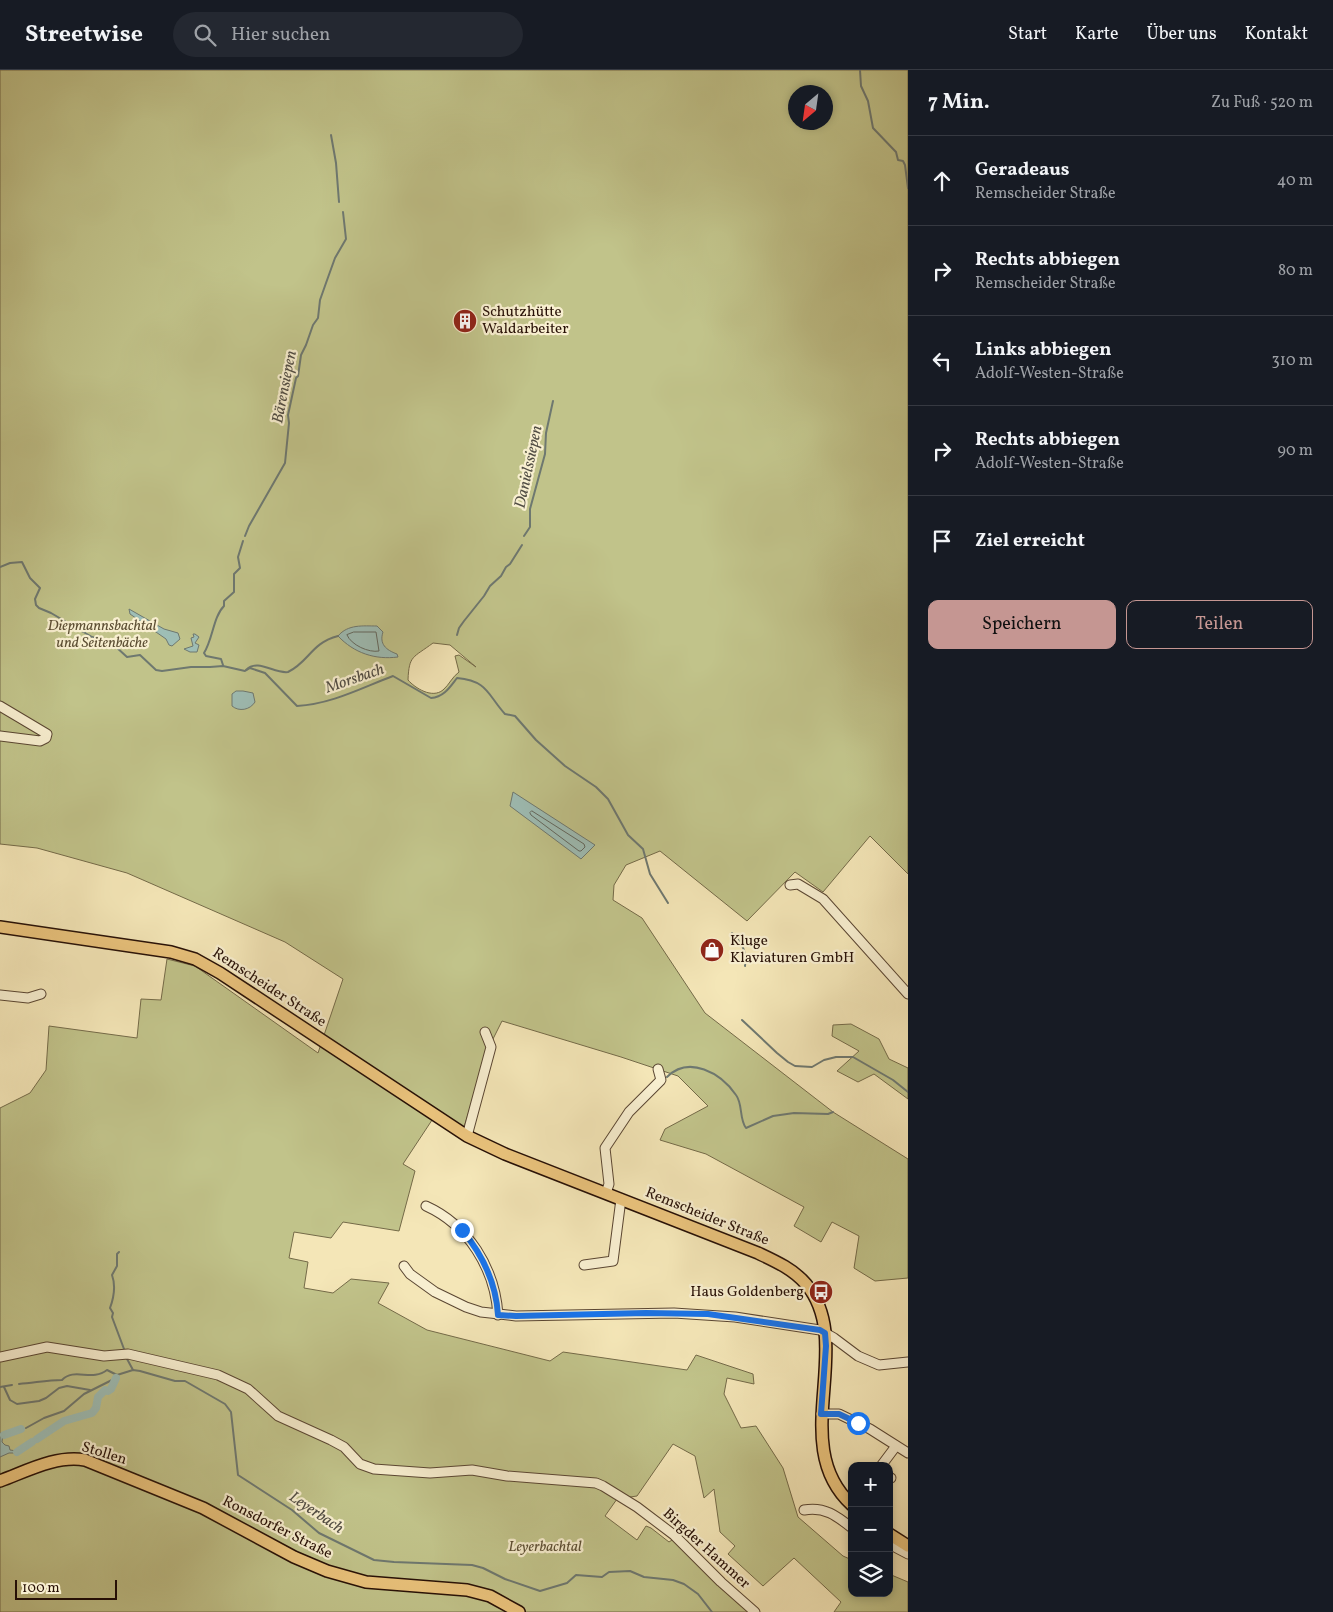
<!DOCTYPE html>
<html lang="de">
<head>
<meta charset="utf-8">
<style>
	:root { --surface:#171b24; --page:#242831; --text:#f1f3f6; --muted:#9ea1a6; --line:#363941; --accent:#c59692 }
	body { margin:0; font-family:Vollkorn,serif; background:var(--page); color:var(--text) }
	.controls { position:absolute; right:15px; bottom:15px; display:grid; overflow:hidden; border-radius:10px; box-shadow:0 2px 8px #0003 }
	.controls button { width:45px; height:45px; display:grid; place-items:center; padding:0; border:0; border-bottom:1px solid var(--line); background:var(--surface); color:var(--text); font:25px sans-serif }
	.compass { position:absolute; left:788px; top:15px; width:45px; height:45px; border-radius:50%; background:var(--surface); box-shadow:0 2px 8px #0003; rotate:209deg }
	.scale { position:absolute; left:15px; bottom:12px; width:102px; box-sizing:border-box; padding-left:5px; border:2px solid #271006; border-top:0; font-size:14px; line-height:18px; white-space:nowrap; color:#271006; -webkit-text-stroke:4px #f8efd0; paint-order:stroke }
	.stop { position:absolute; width:15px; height:15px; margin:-11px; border:4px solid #1a73e8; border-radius:50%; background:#fff }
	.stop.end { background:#1a73e8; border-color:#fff; box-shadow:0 1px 5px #0008 }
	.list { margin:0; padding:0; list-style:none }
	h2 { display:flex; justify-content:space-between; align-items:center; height:65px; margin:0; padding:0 20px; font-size:21px }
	h2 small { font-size:16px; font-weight:400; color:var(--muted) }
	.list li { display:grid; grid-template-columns:32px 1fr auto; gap:15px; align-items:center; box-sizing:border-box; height:90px; padding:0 20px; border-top:1px solid var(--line) }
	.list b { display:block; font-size:19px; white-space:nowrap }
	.list p { margin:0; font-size:16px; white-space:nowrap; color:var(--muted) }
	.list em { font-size:16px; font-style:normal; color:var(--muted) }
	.actions { display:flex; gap:10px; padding:15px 20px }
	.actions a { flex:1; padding:11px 0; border:1px solid var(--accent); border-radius:10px; text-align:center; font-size:18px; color:var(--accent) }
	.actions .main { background:var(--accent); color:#111 }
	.icon { flex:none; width:28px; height:28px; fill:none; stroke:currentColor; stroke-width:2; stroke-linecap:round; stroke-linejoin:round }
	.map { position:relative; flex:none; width:908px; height:1542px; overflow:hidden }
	header { display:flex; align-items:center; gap:30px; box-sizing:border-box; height:70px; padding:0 25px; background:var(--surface); border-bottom:1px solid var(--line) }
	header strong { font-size:24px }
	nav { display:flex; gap:28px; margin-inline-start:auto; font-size:18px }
	.search { width:350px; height:45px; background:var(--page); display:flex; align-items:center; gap:12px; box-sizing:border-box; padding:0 18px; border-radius:28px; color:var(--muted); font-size:19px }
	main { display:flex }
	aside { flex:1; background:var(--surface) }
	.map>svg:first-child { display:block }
	.green { fill:#c1c38a; stroke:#746a48; fill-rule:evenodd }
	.water { fill:#9ebeb6; stroke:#6e7870 }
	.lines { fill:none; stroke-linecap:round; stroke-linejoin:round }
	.shore { stroke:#62675e; stroke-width:1 }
	.stream { stroke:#6e7870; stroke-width:2 }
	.canal { stroke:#9ebeb6; stroke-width:8 }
	.minor-casing { stroke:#5a4632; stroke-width:11 }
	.major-casing { stroke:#271006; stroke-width:14 }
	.minor { stroke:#f8efd0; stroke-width:9 }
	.major { stroke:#eac37c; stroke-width:11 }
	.route { stroke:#1a73e8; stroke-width:6 }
	.labels { text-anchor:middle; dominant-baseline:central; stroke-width:4.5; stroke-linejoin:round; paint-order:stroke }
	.poi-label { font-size:15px; fill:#271006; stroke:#f8efd0; text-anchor:start }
	.park-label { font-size:15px; font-style:italic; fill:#5d4f34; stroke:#f8efd0 }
	.street-label { font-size:15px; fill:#271006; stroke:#f8efd0 }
	.water-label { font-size:16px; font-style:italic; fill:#514d44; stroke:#f8efd0 }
</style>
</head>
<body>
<header>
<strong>Streetwise</strong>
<div class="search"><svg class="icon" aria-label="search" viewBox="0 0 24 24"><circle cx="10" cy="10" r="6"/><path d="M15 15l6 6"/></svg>Hier suchen</div>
<nav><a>Start</a><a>Karte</a><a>Über uns</a><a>Kontakt</a></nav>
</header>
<main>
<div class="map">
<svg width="908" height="1542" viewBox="0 0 908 1542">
	<rect width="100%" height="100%" fill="#f4e6b7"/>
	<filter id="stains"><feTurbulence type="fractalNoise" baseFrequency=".004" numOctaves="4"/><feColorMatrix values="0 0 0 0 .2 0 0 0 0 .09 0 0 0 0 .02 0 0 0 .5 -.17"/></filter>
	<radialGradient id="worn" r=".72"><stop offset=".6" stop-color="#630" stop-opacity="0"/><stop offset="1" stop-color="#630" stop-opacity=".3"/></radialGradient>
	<g class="green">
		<path d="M0,0h908v804l-38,-38 -47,56 -28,-20 -48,49 -87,-70 -34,14 -12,20 -1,15 29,18 63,95 128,99 75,47v119l-33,3 -21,-13 5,-32 -27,-14 -11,20 -27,-16 10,-19 -98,-53 -46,-14 5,-11 43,-23 -30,-30 -57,-19 -119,-36 -11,22 -27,84 -26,-16 -35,53 12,7 -16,60 -56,-9 -12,16 -37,-6 -5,26 19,4 -4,26 29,5 18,-14 38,4 -11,20 49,27 123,31 13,-9 124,18 9,-15 57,19 1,10 -27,-6 -3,16 17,34 15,-2 27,42 15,49 45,39 9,4v33h37v-19l19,8v30h-74l7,-10 -47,-44 -31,28 -35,-32 7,-8 -15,-14 -6,-43 -10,9 -9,-42 -22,-12 -36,52 -20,3 -12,17 32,24 9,-14 5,2 18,14 3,-2 82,72h-754v-504l30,-15 16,-23 3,-44 88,12 4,-39 20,1 6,-41 28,7 123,87 25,-74 -58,-37 -158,-69 -90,-25 -37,-4zM796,22h30v30h-30zM433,573l17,2 26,22 -17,-12 -4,1 4,16c-7,5 -10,13 -16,18 -11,9 -28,-2 -35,-10 1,-25 5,-22 25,-37z"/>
		<polygon points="851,954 879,969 889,989 908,998 908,1029 874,1004 858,1012 837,1001 859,981 832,966 833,955"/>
	</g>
	<g class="water">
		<polygon points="129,539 164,559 178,563 180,569 172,576 169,575 166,569 130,544"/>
		<path d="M377,556l6,6c-4,12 3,18 14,22l1,3c-23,3 -44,-4 -60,-21 10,-12 25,-10 39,-10z"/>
		<polygon points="193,564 195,564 199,567 195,573 199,575 197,582 190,582 184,579 193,576 191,568 194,567"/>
		<path d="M236,621h7l10,2 2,9c-5,8 -16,10 -23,4v-12z"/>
		<polygon points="513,722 595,775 581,789 510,736"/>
		<polygon points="0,1363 3,1364 2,1372 5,1375 9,1376 10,1380 17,1381 18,1383 9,1383 0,1387"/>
	</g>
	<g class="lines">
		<g class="shore">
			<path d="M354,562h22l3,19c-10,2 -28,-6 -32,-16z"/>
			<polygon points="532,741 584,774 585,777 581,781 579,781 531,745 530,743"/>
		</g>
		<g class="stream">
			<polyline points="860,0 861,16 868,31 873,58 896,82 898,90 903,91 905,95 908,118"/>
			<polyline points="331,65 336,93 339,132"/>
			<polyline points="245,466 249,456 285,393 289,353 288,345 296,308 298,306 301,285 306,275 313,255 318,248 320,230 326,213 335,188 346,169 343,142"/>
			<polyline points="524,466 530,457 530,439 545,384 546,363 553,331"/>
			<path d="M0,497l10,-4 12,-1 8,16 10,10 -5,11 1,6 3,3 12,5 41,24 8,2 5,5 10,2 12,11 13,-2 16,15 6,1 29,-4h19l13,-1 22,5 5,-3 15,5 32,33c35,-2 64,-18 96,-30l38,22c13,-1 19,-11 26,-20 31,3 30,16 48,36l10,2 21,24 29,26 31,21 12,12 20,36 15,14 7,25 18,29"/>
			<polyline points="457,565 459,558 464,551 484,526 490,516 501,506 506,497 510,494 522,475"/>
			<path d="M223,595l-2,-6 -15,-3 -2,-3c9,-14 9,-36 20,-47v-5l10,-9v-18l6,-6 -2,-11 5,-16"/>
			<path d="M246,600c12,-12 28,4 42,2 21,-10 23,-29 50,-36"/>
			<path d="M732,863c10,10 15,18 13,33"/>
			<polyline points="742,950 777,983 788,992 795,996 812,997 824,990 836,987 853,987 893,1010 908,1022"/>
			<path d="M667,1007c22,-22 54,-4 69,18 7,9 3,24 10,33l27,-12 21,-3 34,1 5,-2"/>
			<path d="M119,1182l-2,2v12l-5,9c4,11 2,22 -2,33l3,5 -1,4 12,32"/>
			<polyline points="126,1287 133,1300"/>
			<path d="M19,1314c15,-1 28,-4 43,-4 12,-13 30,2 45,-10l10,5 16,-5 7,1 35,10h10l40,23 6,8 7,63 54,35 27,23 55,27 20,2 78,3 11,3 22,11 35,12 27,-8 9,-8 26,2 7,-5 21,-1 14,6 29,3 11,4 14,10 14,18"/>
			<polyline points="0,1317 12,1315"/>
			<polyline points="4,1317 10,1330 17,1334 39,1331 46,1328 59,1318 67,1316 90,1320"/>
			<polyline points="26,1358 44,1348 64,1341 84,1324 116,1308 117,1305"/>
		</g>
		<g class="canal">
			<polyline points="4,1365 21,1359"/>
			<polyline points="37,1369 64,1351 92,1343 96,1338 98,1327 105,1320 108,1321 111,1319 116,1308"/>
			<polyline points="17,1382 32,1372"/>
		</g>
		<g class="minor-casing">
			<g id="minor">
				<polyline points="0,636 47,664 46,668 40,671 0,666"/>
				<polyline points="790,815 798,814 823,829 908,924"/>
				<polyline points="0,925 28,928 41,924"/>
				<polyline points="467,1066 491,977 485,962"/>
				<polyline points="606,1123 609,1114 605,1078 629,1042 661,1010 658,999"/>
				<path d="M426,1136c42,19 69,62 72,109"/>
				<polyline points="584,1195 613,1191 621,1129"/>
				<polyline points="404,1196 410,1204 435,1222 466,1237 481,1242 516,1246 674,1243 735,1247 820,1260 834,1268 858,1286 879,1295 908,1292"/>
				<polyline points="0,1287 47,1277 104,1286 128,1284 218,1305 248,1319 278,1346 331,1370 344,1377 360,1394 374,1399 430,1403 472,1400 507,1406 596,1413 603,1416 637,1437 674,1465 721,1512 755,1542"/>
				<polyline points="821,1344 839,1344 870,1359 908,1383"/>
				<polyline points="881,1396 896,1376"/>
				<polyline points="889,1407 891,1408"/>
				<path d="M804,1440c20,-4 33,6 48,18"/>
				<polyline points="889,1474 908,1484"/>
			</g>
		</g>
		<g class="major-casing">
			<g id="major">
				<path d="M0,857l171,25 24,7 25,14 247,163 38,18 253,99c17,8 35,16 48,31 51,61 -20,161 46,221"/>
				<path d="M0,1411c27,-10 56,-26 85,-21l118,48 91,49 33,14 39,11 101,8 23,6 29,16"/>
				<polyline points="889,1464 908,1476"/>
			</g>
		</g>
		<use href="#minor" class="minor"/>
		<use href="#major" class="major"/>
	</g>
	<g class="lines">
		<path class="route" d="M462,1160c20,24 34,53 36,85l18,1 130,-3 62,1 112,16 5,3 1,13 -5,68h18l19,9"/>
	</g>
	<defs>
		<g id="building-disc" transform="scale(1.25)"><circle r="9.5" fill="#8f2418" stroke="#f8efd0"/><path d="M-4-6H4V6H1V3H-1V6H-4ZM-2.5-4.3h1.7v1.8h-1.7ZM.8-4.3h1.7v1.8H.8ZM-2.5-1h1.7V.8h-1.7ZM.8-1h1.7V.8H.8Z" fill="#fff"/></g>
		<g id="shop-disc" transform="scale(1.25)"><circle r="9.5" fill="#8f2418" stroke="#f8efd0"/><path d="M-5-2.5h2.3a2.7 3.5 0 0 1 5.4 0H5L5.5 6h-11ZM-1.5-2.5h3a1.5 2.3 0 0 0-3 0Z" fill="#fff"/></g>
		<g id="bus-disc" transform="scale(1.25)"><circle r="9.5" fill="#8f2418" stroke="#f8efd0"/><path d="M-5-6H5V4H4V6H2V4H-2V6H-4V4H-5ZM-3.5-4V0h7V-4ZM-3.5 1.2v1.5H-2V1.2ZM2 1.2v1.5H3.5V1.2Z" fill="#fff"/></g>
	</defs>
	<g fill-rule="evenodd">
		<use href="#building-disc" x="465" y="251"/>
		<use href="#shop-disc" x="712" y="880"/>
		<use href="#bus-disc" x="821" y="1222"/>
	</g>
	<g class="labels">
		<g class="poi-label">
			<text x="482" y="242">Schutzhütte<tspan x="482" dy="17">Waldarbeiter</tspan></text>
			<text x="730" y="871">Kluge<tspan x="730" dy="17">Klaviaturen GmbH</tspan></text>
			<text x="804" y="1222" text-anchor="end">Haus Goldenberg</text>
		</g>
		<g class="park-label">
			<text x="102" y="556">Diepmannsbachtal<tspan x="102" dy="17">und Seitenbäche</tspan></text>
			<text x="545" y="1477">Leyerbachtal</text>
		</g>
		<g class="street-label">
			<text transform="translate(269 918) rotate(33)">Remscheider Straße</text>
			<text transform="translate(707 1147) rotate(22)">Remscheider Straße</text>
			<text transform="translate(104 1384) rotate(17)">Stollen</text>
			<text transform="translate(277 1458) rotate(27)">Ronsdorfer Straße</text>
			<text transform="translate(706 1479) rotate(42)">Birgder Hammer</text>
		</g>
		<g class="water-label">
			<text transform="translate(285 317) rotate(-79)">Bärensiepen</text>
			<text transform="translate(529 397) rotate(-78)">Danielssiepen</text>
			<text transform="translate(355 609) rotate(-19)">Morsbach</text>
			<text transform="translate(316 1443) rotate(34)">Leyerbach</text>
		</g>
	</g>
	<rect width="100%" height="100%" filter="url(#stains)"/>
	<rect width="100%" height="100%" fill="url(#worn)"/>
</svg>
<div class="controls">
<button>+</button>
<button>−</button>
<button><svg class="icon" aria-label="layers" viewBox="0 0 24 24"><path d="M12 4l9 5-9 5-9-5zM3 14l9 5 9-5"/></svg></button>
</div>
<svg class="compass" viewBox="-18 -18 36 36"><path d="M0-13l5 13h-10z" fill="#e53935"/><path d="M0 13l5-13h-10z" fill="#9ea1a6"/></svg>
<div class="scale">100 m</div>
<div class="stop" style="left:858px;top:1353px"></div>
<div class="stop end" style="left:462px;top:1160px"></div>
</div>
<aside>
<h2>7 Min.<small>Zu Fuß · 520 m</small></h2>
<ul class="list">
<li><svg class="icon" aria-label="ahead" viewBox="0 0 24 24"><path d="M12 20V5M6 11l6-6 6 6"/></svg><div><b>Geradeaus</b><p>Remscheider Straße</p></div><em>40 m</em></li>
<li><svg class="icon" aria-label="right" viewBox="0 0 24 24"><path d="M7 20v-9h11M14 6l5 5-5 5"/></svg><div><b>Rechts abbiegen</b><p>Remscheider Straße</p></div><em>80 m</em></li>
<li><svg class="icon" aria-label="left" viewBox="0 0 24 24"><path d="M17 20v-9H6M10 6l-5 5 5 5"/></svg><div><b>Links abbiegen</b><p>Adolf-Westen-Straße</p></div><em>310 m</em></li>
<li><svg class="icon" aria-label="right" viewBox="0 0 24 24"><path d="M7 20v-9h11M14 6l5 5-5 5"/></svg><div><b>Rechts abbiegen</b><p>Adolf-Westen-Straße</p></div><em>90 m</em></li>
<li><svg class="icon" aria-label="arrive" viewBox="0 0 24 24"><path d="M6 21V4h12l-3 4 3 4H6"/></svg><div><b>Ziel erreicht</b></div></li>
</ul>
<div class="actions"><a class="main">Speichern</a><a>Teilen</a></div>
</aside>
</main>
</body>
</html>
